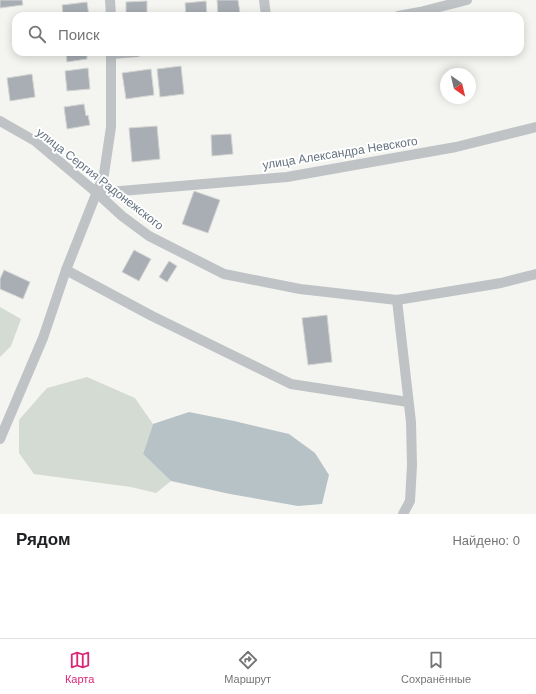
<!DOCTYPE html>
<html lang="ru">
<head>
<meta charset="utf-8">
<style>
	:root { --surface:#fff; --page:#f2f2f2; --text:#202124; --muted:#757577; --line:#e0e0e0; --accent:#db2777 }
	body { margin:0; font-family:Helvetica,sans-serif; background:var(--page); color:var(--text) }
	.compass { position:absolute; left:440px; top:68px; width:36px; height:36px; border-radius:50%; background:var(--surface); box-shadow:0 2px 10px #0003; rotate:146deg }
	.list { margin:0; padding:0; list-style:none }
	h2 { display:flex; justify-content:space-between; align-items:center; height:52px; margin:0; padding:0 16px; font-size:17px }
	h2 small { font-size:13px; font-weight:400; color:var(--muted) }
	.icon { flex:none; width:22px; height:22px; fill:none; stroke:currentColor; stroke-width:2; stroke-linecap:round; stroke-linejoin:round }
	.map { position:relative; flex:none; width:536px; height:514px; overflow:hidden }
	.search { position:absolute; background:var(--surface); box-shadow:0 2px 10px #0003; left:12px; right:12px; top:12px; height:44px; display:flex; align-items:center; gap:10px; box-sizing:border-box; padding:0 14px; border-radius:12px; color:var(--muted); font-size:15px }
	.sheet { height:124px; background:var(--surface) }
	nav { display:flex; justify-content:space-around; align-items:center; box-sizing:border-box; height:56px; border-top:1px solid var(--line); background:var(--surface); font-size:11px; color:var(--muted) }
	nav a { display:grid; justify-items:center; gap:2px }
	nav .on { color:var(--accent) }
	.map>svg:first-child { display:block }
	.green { fill:#d4dbd2 }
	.water { fill:#b7c2c6 }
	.building { fill:#a8aeb4; stroke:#d5d5d3 }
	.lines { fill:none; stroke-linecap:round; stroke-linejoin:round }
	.minor { stroke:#bfc3c6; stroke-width:10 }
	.labels { text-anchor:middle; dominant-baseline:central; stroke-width:4; stroke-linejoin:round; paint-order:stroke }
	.street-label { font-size:12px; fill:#65727f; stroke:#fff }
</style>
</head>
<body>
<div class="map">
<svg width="536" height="514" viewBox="0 0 536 514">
	<rect width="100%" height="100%" fill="#f4f4f0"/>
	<g class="green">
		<polygon points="0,307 21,319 11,346 0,357"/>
		<polygon points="87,377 135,398 153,424 143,454 171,481 156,493 131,487 34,474 19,453 19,420 47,388"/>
	</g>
	<polygon class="water" points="189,412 234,421 289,434 315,453 329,475 322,504 298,506 230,494 171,481 143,454 153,424"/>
	<g class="building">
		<polygon points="0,0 22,0 23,5 0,8"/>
		<polygon points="217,0 238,0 240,13 218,15"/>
		<polygon points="147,1 147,16 126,16 126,2"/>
		<polygon points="206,1 207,16 186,16 185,3"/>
		<polygon points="87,2 89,16 63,16 62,5"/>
		<polygon points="66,52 87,52 87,59 67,62"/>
		<polygon points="181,66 184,94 160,97 157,69"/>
		<polygon points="88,68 90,89 67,91 65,71"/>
		<polygon points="151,69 154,95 126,99 122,73"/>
		<polygon points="32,74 35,97 10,101 7,78"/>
		<polygon points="84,104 86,116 88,115 90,125 67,129 64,107"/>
		<polygon points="157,126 160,159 132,162 129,128"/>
		<polygon points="231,134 233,154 212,156 211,135"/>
		<polygon points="194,191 220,200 208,233 182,224"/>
		<polygon points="134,250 151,259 139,281 122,272"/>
		<polygon points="169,261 177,266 167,282 159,277"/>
		<polygon points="4,270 30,282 23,299 0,289 0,279"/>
		<polygon points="327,315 332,362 308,365 302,318"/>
	</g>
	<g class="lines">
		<g class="minor">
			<polyline points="110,0 111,16"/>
			<polyline points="264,0 266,16"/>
			<polyline points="398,16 420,12 467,0"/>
			<polyline points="112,54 137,52"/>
			<polyline points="0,121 35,141 97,193 122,216 149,236 224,274 300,289 397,300 501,283 536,274"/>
			<polyline points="97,193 287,177 456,147 536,127"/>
			<polyline points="66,270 152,316 291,384 408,402"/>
			<polyline points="397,300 411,422 412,465 410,501 403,514"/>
			<polyline points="0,439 43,338 66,270 104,174 111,127 111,52"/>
		</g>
	</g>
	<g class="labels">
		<g class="street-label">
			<text transform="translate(340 153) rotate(-9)">улица Александра Невского</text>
			<text transform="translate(100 179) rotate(38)">улица Сергия Радонежского</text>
		</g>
	</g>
</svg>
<svg class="compass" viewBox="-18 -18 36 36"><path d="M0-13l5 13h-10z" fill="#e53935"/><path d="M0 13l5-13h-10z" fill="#757577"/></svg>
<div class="search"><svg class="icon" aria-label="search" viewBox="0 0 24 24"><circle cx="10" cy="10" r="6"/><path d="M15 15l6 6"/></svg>Поиск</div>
</div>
<section class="sheet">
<h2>Рядом<small>Найдено: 0</small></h2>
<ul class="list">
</ul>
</section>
<nav>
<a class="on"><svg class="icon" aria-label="map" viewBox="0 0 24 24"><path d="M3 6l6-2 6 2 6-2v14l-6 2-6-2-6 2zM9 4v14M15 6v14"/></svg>Карта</a>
<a><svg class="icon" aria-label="directions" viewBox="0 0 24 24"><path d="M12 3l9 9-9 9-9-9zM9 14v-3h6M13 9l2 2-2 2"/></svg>Маршрут</a>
<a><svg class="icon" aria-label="saved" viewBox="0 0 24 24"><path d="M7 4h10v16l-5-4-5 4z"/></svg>Сохранённые</a>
</nav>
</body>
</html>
